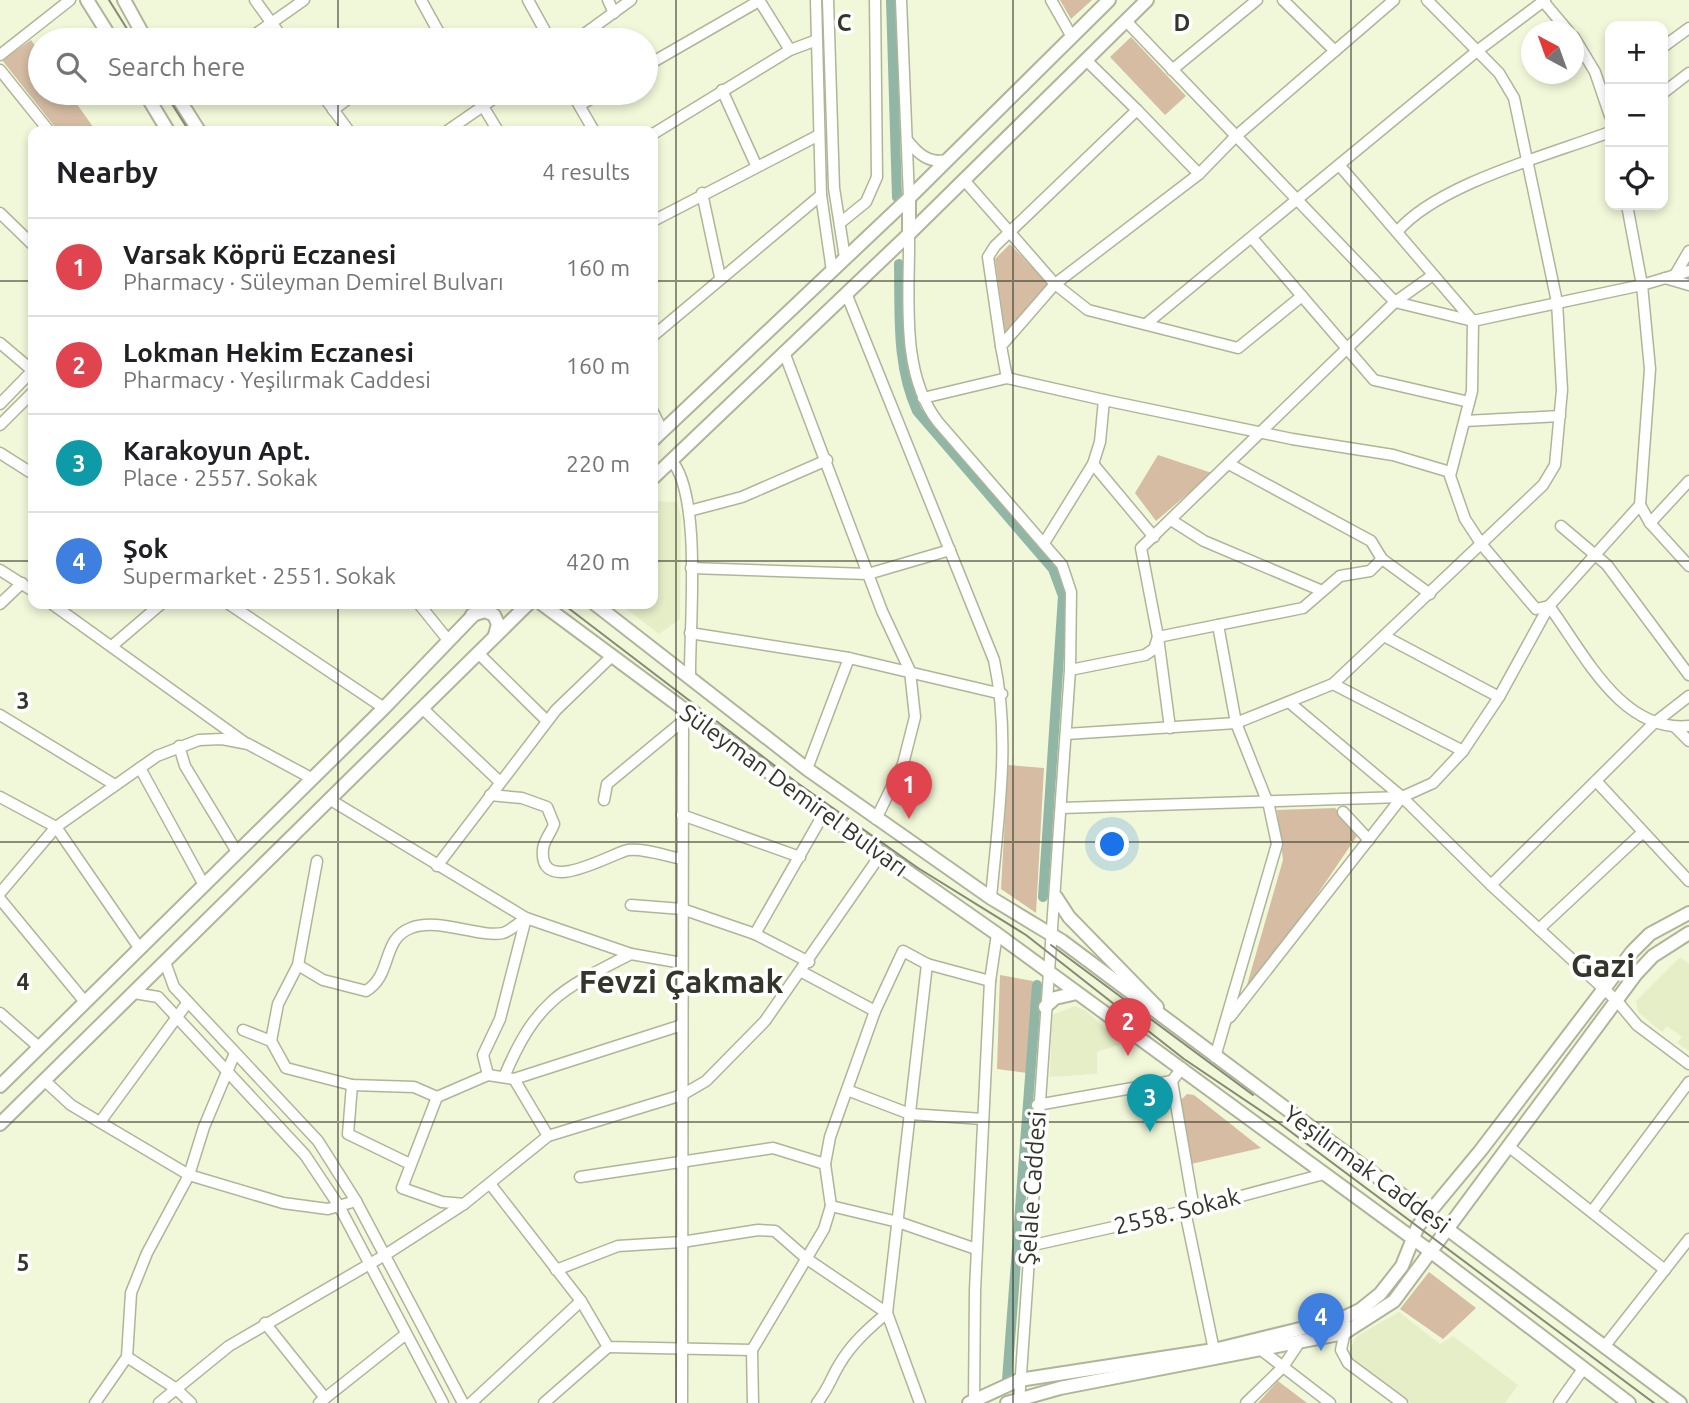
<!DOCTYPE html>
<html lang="en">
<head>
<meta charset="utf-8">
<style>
	:root { --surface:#fff; --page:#f6f6f6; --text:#202124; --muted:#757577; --line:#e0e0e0; --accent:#b45309 }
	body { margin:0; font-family:Ubuntu,sans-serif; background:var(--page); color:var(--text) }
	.controls { position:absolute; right:21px; top:21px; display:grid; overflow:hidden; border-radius:14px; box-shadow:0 4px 10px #0003 }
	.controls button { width:63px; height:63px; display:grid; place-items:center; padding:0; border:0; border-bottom:2px solid var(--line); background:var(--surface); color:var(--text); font:35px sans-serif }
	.compass { position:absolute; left:1521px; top:21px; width:63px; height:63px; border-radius:50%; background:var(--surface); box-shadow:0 4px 10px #0003; rotate:319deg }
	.you { position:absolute; left:1113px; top:845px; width:24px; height:24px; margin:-18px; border:5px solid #fff; border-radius:50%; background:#1a73e8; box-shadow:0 0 0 10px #1a73e833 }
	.badge { display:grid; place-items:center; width:46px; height:46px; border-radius:50%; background:var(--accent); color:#fff; font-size:23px; font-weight:700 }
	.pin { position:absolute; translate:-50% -58px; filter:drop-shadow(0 2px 4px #0008) }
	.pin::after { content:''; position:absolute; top:37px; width:24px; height:21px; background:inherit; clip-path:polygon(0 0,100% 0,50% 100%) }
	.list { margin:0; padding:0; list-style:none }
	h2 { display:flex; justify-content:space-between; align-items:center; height:91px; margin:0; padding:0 28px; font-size:30px }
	h2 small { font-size:23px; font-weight:400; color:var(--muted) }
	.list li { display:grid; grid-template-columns:46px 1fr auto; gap:21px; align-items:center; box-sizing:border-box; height:98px; padding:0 28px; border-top:2px solid var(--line) }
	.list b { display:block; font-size:26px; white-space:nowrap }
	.list p { margin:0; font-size:23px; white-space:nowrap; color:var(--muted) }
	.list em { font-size:23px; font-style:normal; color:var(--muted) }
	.icon { flex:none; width:38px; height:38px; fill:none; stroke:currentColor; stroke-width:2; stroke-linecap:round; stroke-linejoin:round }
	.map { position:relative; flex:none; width:1689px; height:1403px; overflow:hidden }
	.search { position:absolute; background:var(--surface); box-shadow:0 4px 10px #0003; left:28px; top:28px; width:630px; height:77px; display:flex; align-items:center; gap:18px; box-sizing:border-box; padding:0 24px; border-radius:38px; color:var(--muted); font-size:26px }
	.panel { position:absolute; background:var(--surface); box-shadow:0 4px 10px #0003; left:28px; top:126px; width:630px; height:483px; border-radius:14px }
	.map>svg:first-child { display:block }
	.built { fill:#e6eec8 }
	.green { fill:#d5bca3 }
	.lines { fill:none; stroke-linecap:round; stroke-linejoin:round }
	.canal { stroke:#92b6a6; stroke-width:10 }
	.minor-casing { stroke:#afb598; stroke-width:13 }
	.major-casing { stroke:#afb598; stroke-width:16 }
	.minor { stroke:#fff; stroke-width:10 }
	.major { stroke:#fff; stroke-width:12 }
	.tram { stroke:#868a76; stroke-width:2 }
	.grid { fill:none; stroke:#34362b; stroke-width:2; stroke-opacity:0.55 }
	.labels { text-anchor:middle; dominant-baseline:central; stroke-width:7; stroke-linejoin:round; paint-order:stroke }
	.street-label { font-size:24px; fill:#34362b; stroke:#fff }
	.district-label { font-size:32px; font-weight:bold; fill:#34362b; stroke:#fff }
	.grid-label { font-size:23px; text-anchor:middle; font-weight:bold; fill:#34362b; stroke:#fff; stroke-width:7; stroke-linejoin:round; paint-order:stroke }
</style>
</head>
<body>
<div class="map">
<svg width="1689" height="1403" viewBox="0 0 1689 1403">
	<rect width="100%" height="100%" fill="#f1f8d9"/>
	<g class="built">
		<polygon points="653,501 677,502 681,517 680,619 659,634 620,604 653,604"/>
		<polygon points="1680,957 1689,964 1689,1051 1677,1043 1682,1037 1667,1026 1662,1032 1638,1012 1636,1001"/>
		<polygon points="1075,1006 1085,1010 1122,1044 1097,1052 1097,1074 1050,1077 1052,1015"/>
		<polygon points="1399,1312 1440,1344 1453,1336 1518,1385 1505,1403 1411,1403 1347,1355 1357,1336"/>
	</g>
	<g class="green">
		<polygon points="1060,0 1092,0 1071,19"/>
		<polygon points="1131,37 1186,96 1165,115 1110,57"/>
		<polygon points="31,40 40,53 40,93 69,93 96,131 58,131 2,60"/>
		<polygon points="1010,244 1048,284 1005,332 995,259"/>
		<polygon points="1158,455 1212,473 1156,521 1135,493"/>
		<polygon points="1008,765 1044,768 1036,913 1001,889"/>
		<polygon points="1335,808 1359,833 1255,986 1247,985 1283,860 1277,810"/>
		<polygon points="1000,975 1033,981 1027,1073 997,1069"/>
		<polygon points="1187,1094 1194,1095 1261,1148 1191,1164 1177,1104"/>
		<polygon points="1429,1272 1476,1308 1443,1339 1400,1309"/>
		<polygon points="1278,1381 1307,1403 1258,1403"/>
	</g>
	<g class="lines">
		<g class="canal">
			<polyline points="891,0 897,197"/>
			<path d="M899,264c1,50 -3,101 18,147l136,158 10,27 -20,301"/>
			<polyline points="1007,1380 1037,985"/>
		</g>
		<g class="minor-casing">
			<g id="minor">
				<polyline points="255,0 284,40"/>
				<polyline points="421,0 443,40"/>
				<polyline points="528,0 550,40"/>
				<polyline points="608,0 614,13"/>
				<polyline points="759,0 790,50"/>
				<polyline points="816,0 821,195 832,271"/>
				<polyline points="828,0 834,188 845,258"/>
				<polyline points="901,0 909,198"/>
				<polyline points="1051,0 1072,37"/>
				<polyline points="1283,0 1335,51"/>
				<polyline points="1543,1 1569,32"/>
				<polyline points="1126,21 1395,302 1473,321 1642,285 1689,271"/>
				<polyline points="1574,37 1595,72 1610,116"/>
				<polyline points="247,40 304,0"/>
				<polyline points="426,40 438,31"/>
				<polyline points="576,40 631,0"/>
				<polyline points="1663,47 1689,28"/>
				<polyline points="0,55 70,0"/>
				<polyline points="646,66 759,1"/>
				<polyline points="0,70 49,131"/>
				<polyline points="1172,70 1257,0"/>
				<polyline points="722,90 756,165"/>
				<polyline points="321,93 349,131"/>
				<polyline points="475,93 498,131"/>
				<polyline points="572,93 594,131"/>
				<polyline points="1663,93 1689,73"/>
				<polyline points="580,105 601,93"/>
				<polyline points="333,110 356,93"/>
				<polyline points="447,131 502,93"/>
				<polyline points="653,134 790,50 817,40"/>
				<path d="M907,140c11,14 22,24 41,20"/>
				<polyline points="1340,166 1473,321 1472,391 1450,476 1465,519 1482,545 1536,609 1549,606"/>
				<polyline points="1199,174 1235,137 1394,0"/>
				<polyline points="964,180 1055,284 1088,310 1238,348 1302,296"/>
				<polyline points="702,193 720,277"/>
				<polyline points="0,213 33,245"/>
				<polyline points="653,221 819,135"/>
				<polyline points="840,223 866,202 877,177 875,0"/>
				<path d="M1397,232c40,-48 152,-77 213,-100"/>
				<path d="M909,234c1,60 -10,138 29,188l124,143 9,27 -1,78 -51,733"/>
				<polyline points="1252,238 1374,380 1469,402"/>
				<polyline points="1675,275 1689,251"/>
				<polyline points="1665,278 1689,285"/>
				<path d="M846,293l148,367c17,79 4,159 -3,238"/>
				<polyline points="1146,324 1477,51 1545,0"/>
				<polyline points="653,336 821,195"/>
				<polyline points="0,343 33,371"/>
				<polyline points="1001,346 988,257 995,246 1137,110 1086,60"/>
				<polyline points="784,352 882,611 910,671 915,717 903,764 876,819"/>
				<polyline points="1007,378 1001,346 1055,284 1199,174 1137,110"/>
				<polyline points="923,398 1007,378 1104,400"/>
				<polyline points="0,404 33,370"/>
				<polyline points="653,412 662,430"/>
				<polyline points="1465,421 1560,416"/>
				<polyline points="0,425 33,392"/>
				<polyline points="0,453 33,474"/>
				<path d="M671,460c32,35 18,170 19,219"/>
				<polyline points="1093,464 1154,537"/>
				<polyline points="1229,464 1371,541 1382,559 1430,594"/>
				<polyline points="1640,505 1650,523 1689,566"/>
				<polyline points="689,511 742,497 827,460"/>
				<polyline points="1171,520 1204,541 1320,590"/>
				<polyline points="1650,523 1689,481"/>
				<polyline points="1561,526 1607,565 1689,675"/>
				<polyline points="1044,543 1093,464 1100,442 1104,400 1292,439 1393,455 1450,472"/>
				<polyline points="691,568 868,574 950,550"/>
				<polyline points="0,570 33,591"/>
				<polyline points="0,604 22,583"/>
				<polyline points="52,604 244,742"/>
				<polyline points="229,604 384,708"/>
				<polyline points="419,604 448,640"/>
				<path d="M1549,606c35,47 72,127 140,120"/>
				<polyline points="690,633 849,658 1002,694"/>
				<polyline points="1384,636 1499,697"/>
				<polyline points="112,646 161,604"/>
				<polyline points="478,653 547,721"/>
				<polyline points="1070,670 1145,655 1154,649 1158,637 1303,608 1340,576 1370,571 1382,559"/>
				<polyline points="1333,684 1463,751"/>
				<polyline points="1290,703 1402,797 1491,885 1617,1001 1637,1025 1689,1064"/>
				<polyline points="422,708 500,782"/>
				<polyline points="0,715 115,785"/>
				<polyline points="1675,727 1689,741"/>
				<polyline points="1170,728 1158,637 1141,548 1395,302 1433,275"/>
				<polyline points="1066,734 1236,723 1333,684 1543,485 1555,465 1562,390 1557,302 1514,98 1499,73 1427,0"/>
				<polyline points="179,746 185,766 237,852"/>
				<polyline points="140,768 204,885"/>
				<polyline points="807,769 849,658"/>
				<polyline points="1597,782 1689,881"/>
				<path d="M490,795l32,3 25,9 7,17c-3,9 -10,16 -11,25 -5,50 71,3 85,1 16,-2 38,6 54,9"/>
				<polyline points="0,797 56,827 157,756 199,740 222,739 248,744 313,779"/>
				<polyline points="329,799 526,918 631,954 682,963"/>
				<polyline points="604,800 607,784 683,721"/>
				<polyline points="1061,808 1402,797 1433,783 1463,751 1499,697 1549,606 1640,505 1650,369 1642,285 1627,205"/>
				<polyline points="1343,812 1369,840"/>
				<polyline points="682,815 800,857"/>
				<polyline points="437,866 556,710 611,657"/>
				<polyline points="1491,885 1653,724 1689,696"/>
				<polyline points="0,893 56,827 140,949"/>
				<polyline points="0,899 85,1002"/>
				<polyline points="631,905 682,909 755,934 809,962"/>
				<polyline points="1539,929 1643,832"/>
				<polyline points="755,934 824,813"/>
				<polyline points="165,962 174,987 318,1141 356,1201 463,1403"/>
				<path d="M298,965l25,15 43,11c27,-16 15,-52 45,-63 27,-11 67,10 92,5 7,-2 17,-11 23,-15"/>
				<polyline points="802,972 875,1011"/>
				<polyline points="134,993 158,997 305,1155 339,1206 443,1403"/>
				<polyline points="0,1013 40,1048"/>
				<polyline points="1230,1017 1402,797"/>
				<polyline points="682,1025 514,1079 488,1075 437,1097 402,1188 442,1202 464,1204 548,1136 682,1095 706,1081 765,1021 881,854"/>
				<polyline points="243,1030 271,1041 286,1068 352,1085 414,1087 437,1097"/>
				<polyline points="271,1041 278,1004 298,965 317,861"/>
				<polyline points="1215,1057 1277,844 1269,806 1236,723 1218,625"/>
				<polyline points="1182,1068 1172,1081 1194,1209"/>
				<polyline points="488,1075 483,1055 500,1019 526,918"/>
				<path d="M504,1077c32,-76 56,-87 127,-123"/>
				<polyline points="514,1079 548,1136"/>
				<polyline points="45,1081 71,1105 189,1175 283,1203 328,1209 356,1201"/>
				<polyline points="352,1085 348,1134 410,1164"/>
				<polyline points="847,1090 910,1114 983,1119"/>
				<polyline points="1037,1105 1172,1081"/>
				<polyline points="100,1122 188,1002"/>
				<polyline points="1508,1146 1665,1270"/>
				<polyline points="580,1177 773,1148 825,1164"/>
				<polyline points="491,1185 581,1301 608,1347 752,1350 824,1229 831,1206 825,1164 830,1137 875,1011 903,951 927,964 990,981"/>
				<polyline points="831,1206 898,1222 976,1249"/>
				<polyline points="1593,1210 1689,1082"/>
				<polyline points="1185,1211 1214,1350"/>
				<polyline points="1029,1246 1185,1211 1324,1174"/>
				<path d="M556,1270l62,-24 64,-4 76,-12 17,1 32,28 80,54c-18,15 -36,31 -48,52 -9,15 -10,23 -22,38"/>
				<polyline points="1341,1319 1346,1326 1341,1350 1348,1363 1402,1403"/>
				<polyline points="265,1323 325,1398"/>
				<polyline points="1604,1347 1689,1239"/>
				<polyline points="1260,1349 1330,1403"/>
				<polyline points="752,1350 753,1403"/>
				<polyline points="127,1357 175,1388 191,1403"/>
				<polyline points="95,1403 127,1357 131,1293 147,1253 189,1175 204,1127 235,1053"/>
				<polyline points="159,1403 229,1346 385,1255 464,1204"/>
				<polyline points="319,1403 406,1334"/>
				<polyline points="471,1403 581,1301"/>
				<polyline points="544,1403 608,1347"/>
				<polyline points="682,1403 683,709"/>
				<polyline points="920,1403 887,1313 927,964"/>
				<polyline points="974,1403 975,1290 990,981 997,934"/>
				<polyline points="1246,1403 1283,1367 1301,1340"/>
				<polyline points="1559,1403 1583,1369"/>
			</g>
		</g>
		<g class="major-casing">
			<g id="major">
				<polyline points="87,0 112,40"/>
				<polyline points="124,0 146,40"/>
				<polyline points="145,93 168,131"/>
				<polyline points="175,93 199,131"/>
				<polyline points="909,198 909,234"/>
				<polyline points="653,440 909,198 1109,0"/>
				<polyline points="653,478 909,234 1147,0"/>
				<polyline points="542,604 824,813 997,934 1430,1251 1629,1403"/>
				<polyline points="595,604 807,769 991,898 1062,941 1680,1403"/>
				<polyline points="472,615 485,611 494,615 498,624 495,635"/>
				<polyline points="1056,897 1069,917 1157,1007"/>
				<polyline points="1045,1007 1055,998 1077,993"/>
				<polyline points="0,1086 384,708 484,604"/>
				<polyline points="0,1124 528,604"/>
				<polyline points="969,1403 1019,1380 1214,1350 1341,1319 1360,1310 1380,1294 1402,1266 1418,1226 1481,1150 1632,952 1650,934 1689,913"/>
				<polyline points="1007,1403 1060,1388 1344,1333 1394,1301 1636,974 1653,956 1689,933"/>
			</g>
		</g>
		<use href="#minor" class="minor"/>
		<use href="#major" class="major"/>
		<g class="tram">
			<polyline points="109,0 134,40"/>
			<polyline points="165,93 189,131"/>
			<polyline points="563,604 796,782 918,868 1026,935 1184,1059 1279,1123 1654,1403"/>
			<polyline points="1051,945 1253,1095"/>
		</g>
	</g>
	<path class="grid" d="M338,0v40M676,0v1403M1013,0v1403M1351,0v1403M338,93v38M0,281h33M653,281h1036M0,561h33M653,561h1036M338,604v799M0,842h1689M0,1122h1689"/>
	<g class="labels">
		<g class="street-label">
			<text transform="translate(794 790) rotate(36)">Süleyman Demirel Bulvarı</text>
			<text transform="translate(1367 1169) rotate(36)">Yeşilırmak Caddesi</text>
			<text transform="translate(1032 1188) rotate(-86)">Şelale Caddesi</text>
			<text transform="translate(1177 1211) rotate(-14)">2558. Sokak</text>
		</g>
		<g class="district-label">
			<text x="1603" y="965">Gazi</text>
			<text x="681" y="981">Fevzi Çakmak</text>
		</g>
	</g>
	<g class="grid-label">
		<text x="844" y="31">C</text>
		<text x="1182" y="31">D</text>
		<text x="23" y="709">3</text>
		<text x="23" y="990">4</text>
		<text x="23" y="1271">5</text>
	</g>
</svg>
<div class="controls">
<button>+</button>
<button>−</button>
<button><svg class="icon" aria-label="locate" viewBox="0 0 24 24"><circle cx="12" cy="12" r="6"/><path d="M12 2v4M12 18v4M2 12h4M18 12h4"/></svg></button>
</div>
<svg class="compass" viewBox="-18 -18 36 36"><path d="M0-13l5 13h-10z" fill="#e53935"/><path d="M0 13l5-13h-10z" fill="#757577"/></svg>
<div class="you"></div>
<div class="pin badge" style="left:909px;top:819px;background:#e0444e">1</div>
<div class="pin badge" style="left:1128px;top:1056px;background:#e0444e">2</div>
<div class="pin badge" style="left:1150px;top:1132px;background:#0f9aa8">3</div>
<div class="pin badge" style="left:1321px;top:1351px;background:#3f7fe0">4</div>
<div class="search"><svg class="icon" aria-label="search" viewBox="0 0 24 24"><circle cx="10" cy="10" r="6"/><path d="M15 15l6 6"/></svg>Search here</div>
<section class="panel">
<h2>Nearby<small>4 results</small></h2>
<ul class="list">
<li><span class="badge" style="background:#e0444e">1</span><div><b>Varsak Köprü Eczanesi</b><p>Pharmacy · Süleyman Demirel Bulvarı</p></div><em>160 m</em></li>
<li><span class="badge" style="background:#e0444e">2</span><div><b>Lokman Hekim Eczanesi</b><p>Pharmacy · Yeşilırmak Caddesi</p></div><em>160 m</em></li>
<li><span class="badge" style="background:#0f9aa8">3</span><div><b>Karakoyun Apt.</b><p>Place · 2557. Sokak</p></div><em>220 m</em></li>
<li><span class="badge" style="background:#3f7fe0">4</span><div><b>Şok</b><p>Supermarket · 2551. Sokak</p></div><em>420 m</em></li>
</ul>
</section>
</div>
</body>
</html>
